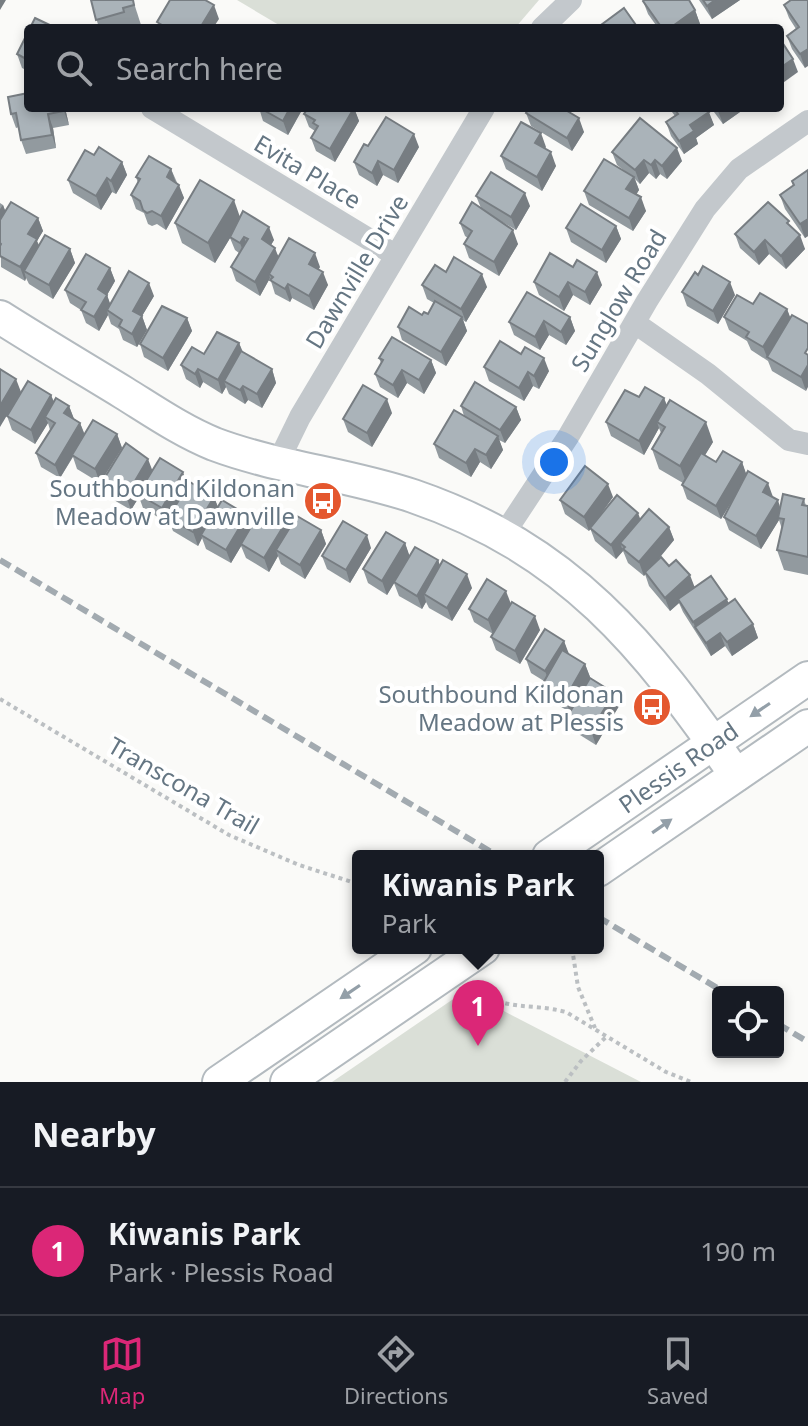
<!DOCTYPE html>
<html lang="en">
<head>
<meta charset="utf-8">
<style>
	:root { --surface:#171b24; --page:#20242c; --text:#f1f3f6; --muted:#9ea1a6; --line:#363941; --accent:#db2777 }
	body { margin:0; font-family:"Noto Sans",sans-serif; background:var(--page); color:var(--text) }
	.controls { position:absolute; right:24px; bottom:24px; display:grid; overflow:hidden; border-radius:8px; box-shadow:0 4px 12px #0003 }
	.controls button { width:72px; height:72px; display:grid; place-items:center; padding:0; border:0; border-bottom:2px solid var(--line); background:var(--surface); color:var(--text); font:40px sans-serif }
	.you { position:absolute; left:554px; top:462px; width:28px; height:28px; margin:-20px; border:6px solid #fff; border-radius:50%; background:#1a73e8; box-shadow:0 0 0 12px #1a73e833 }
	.badge { display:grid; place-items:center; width:52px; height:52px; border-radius:50%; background:var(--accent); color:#fff; font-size:26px; font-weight:700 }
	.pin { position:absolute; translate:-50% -66px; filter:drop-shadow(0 2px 4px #0008) }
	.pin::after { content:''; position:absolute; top:42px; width:28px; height:24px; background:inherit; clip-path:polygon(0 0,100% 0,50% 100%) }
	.popup { position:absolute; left:352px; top:850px; width:252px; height:104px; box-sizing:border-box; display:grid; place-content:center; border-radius:8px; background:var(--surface); filter:drop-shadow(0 2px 6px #0005); font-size:26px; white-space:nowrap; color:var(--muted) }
	.popup b { font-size:30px; color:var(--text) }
	.popup::after { content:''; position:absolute; left:50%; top:100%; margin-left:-16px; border:16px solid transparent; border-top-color:var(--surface) }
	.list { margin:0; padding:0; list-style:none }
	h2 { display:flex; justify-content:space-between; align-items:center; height:104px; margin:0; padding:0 32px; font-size:34px }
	h2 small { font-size:26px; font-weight:400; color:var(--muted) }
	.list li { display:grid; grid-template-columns:52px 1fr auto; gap:24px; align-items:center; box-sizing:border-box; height:128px; padding:0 32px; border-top:2px solid var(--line) }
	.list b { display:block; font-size:30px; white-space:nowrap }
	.list p { margin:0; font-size:26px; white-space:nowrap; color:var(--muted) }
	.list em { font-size:26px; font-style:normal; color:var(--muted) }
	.icon { flex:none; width:44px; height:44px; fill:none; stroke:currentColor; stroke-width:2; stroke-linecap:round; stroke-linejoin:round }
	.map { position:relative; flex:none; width:808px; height:1082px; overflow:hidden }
	.search { position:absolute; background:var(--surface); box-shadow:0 4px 12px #0003; left:24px; right:24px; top:24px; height:88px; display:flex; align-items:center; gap:20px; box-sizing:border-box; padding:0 28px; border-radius:8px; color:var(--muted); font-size:30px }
	.sheet { height:232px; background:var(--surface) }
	nav { display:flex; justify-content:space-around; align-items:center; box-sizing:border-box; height:112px; border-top:2px solid var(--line); background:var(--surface); font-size:22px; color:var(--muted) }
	nav a { display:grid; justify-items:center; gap:4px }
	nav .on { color:var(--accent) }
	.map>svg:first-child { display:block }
	.green { fill:#dadfd7 }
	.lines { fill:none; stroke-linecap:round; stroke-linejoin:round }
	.secondary-casing { stroke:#b3babf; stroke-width:36 }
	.path { stroke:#bbbfc2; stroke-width:4; stroke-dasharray:4 4; stroke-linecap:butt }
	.street { stroke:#c3c8cc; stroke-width:22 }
	.secondary { stroke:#fff; stroke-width:32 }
	.rail { stroke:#a2aab0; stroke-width:6; stroke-dasharray:12 6; stroke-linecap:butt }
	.wall { fill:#929a9f }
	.shaded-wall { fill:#777d82 }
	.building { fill:#aab3b9; stroke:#777d82; stroke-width:2 }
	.oneway { fill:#939fa8 }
	.labels { text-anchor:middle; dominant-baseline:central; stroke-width:8; stroke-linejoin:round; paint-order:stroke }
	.street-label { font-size:24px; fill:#657683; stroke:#fff }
	.poi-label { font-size:24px; fill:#657683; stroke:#fff; text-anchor:end }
</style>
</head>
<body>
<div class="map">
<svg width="808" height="1082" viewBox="0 0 808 1082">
	<rect width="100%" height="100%" fill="#fafaf8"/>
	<g class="green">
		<polygon points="237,0 539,0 515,28 284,28"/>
		<polygon points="465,991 641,1082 332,1082"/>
	</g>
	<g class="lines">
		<g class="secondary-casing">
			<g id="secondary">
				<path d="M0,317c41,26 83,51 124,76 29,18 58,38 90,51 64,24 134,30 199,52 157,54 231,148 323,279"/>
				<polyline points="549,856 808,678"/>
				<polyline points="598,870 808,726"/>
				<polyline points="219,1082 415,948"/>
				<polyline points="287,1082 483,948"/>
			</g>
		</g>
		<g class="path">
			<polyline points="0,699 229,835 299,865 358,884"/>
			<polyline points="572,948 578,987 595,1028"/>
			<path d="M470,985c34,28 58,17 96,27l100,60 25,10"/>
			<polyline points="565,1082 581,1061 607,1036"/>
		</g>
		<g class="street">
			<polyline points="542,28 571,0"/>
			<polyline points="152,108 395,255"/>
			<polyline points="635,323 708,374 789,440 808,444"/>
			<polyline points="278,462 300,417 484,108"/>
			<polyline points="504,534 568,437 647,301 705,209 739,169 808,121"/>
		</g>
		<use href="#secondary" class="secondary"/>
		<g class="rail">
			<polyline points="0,560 498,856"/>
			<polyline points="598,917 724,992"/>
			<polyline points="778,1024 808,1042"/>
		</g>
	</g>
	<g class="wall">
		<polygon points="91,0 133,0 141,25 130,28 99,28"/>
		<polygon points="699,0 740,0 712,19"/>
		<polygon points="808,0 805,68 792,49 787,36 796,29 789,18 784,5"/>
		<polygon points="643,1 695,10 700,24 694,28 658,28 648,14"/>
		<polygon points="28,32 28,71 22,68 17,54"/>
		<polygon points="28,108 65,108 69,125 53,128 56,148 26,154 21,140 19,127 16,128 11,114"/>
		<polygon points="259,108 303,108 288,135 263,121"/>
		<polygon points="354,108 359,121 335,162 316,151 311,138 315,131 309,127 304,114"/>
		<polygon points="669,108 706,108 714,125 696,138 698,144 684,154 671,136 666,122 675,116"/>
		<polygon points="711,108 739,108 740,112 723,124"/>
		<polygon points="567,111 584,132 572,151 531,126 526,113"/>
		<polygon points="368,146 419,147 398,183 383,175 377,186 359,175 354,162"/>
		<polygon points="546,147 545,148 556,166 542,191 506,169 501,156"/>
		<polygon points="612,152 682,161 667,179 660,174 656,179 649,173 640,184 635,179 639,190 636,195 646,211 633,231 589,205 584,191 626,172 617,165"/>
		<polygon points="94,155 122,162 127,175 116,194 112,192 101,210 73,193 68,180"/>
		<polygon points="171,169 184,198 166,230 157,224 152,226 148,224 144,213 136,209 131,195 138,183 136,177"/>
		<polygon points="808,170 808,236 805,238 785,209 780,195 793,186 792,181"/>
		<polygon points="476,196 530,206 516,230 497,219 518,244 499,276 469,258 464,244 468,238 465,236 460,223 481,208"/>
		<polygon points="0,203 3,205 5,211 38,218 43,231 37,241 39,245 70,249 75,263 53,299 29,284 26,278 25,281 1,267"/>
		<polygon points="240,216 274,240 271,245 279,257 320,267 318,269 328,285 314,310 292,298 290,302 275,294 270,278 260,296 236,281 231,267 239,253 235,250 230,238 215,263 182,243 175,223"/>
		<polygon points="616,226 621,239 606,263 571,242 566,228"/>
		<polygon points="791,226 805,249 786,269 769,254 759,265 740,248 735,234"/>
		<polygon points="550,253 602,285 590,305 573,295 564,311 539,295 534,282"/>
		<polygon points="110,268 115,281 107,295 110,304 154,296 142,316 147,330 137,347 123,340 119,329 111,324 108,315 99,331 86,323 81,310 70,303 65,290"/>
		<polygon points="446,272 487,287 466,322 463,320 467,331 446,366 402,340 398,327 422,315 428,314 434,303 427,299 422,285"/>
		<polygon points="682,292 735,295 718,324 687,306"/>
		<polygon points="753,304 787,309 790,318 806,391 772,371 768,361 751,350 747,341 729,330 724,317"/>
		<polygon points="570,317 575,331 566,345 549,335 540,350 514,335 509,322"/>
		<polygon points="187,318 192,331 168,371 144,357 140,344"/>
		<polygon points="239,343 243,352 272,369 276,383 262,408 248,400 245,404 229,394 226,387 222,394 203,382 200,388 186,379 181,365 204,354"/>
		<polygon points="379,358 431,360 436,373 424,394 407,383 398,398 380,387 375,374 381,363"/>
		<polygon points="484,367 549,371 539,389 533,386 524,401 489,381"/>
		<polygon points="51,395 54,402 69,406 74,419 80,423 85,435 117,434 122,448 100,483 77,469 73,457 60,478 41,467 36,453 50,430 48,423 35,444 12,430 7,416"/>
		<polygon points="639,397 664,398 667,406 713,442 705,455 716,462 742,462 746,475 773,497 780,508 804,499 806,506 808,506 808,575 784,570 777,550 782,529 779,520 761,549 729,530 724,517 737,493 721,519 687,499 682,485 683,483 659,469 652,449 661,433 659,428 644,455 611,436 606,422"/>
		<polygon points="461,406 516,407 521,420 505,443 499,440 503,450 491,469 480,462 471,477 439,458 434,444 464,416"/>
		<polygon points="392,413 372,447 348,432 343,419"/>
		<polygon points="153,470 214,497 218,507 251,527 289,530 321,530 326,544 305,579 281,564 278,556 269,572 246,558 241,546 231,563 206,549 202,538 198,546 173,531 168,518 166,522 143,508 139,497 131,510 107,496 102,482"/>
		<polygon points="613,497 597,519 640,519 669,527 674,540 657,561 669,566 695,587 729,603 753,624 758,638 732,656 725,646 711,656 683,612 679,603 670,611 649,586 645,574 644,576 628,563 623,551 616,559 595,541 590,528 589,531 565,514 560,500"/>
		<polygon points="405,543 409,556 438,560 440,566 472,588 452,621 429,608 426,602 422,609 399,596 394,583 387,595 368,583 363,569"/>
		<polygon points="371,548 350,583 327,569 322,556"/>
		<polygon points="511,603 540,630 520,664 496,650 491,637 493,634 474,622 469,609"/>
		<polygon points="564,641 568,654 585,664 590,677 570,712 547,699 542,685 544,681 531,673 526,659"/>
		<polygon points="619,706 596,745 572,730 567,717"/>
	</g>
	<g class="shaded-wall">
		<polygon points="0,0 6,0 0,10"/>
		<polygon points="715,0 740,0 712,19 707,6"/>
		<polygon points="214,5 219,19 213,28 200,28"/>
		<polygon points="695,10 700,24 694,28 670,28"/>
		<polygon points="808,49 808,66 805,68 800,54"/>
		<polygon points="793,59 798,72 780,85 780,68"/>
		<polygon points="63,108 65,108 69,125 64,111"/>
		<polygon points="290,108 303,108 288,135 283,121"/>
		<polygon points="354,108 359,121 335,162 330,149"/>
		<polygon points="722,108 739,108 740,112 723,124 718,111"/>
		<polygon points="709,112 714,125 696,138 698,144 684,154 679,141 690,125"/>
		<polygon points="48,114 53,128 56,148 52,135"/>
		<polygon points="579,118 584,132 572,151 567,138"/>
		<polygon points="541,133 546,147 540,156 535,143"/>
		<polygon points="414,134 419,147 398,183 394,170"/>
		<polygon points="677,148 682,161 667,179 662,166"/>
		<polygon points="551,152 556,166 542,191 537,177"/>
		<polygon points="644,160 649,173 640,184 635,170"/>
		<polygon points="655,160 660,174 656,179 651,165"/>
		<polygon points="378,161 383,175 377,186 372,173"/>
		<polygon points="122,162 127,175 116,194 111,181"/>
		<polygon points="171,169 176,183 167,177"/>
		<polygon points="634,177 639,190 631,202 626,189"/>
		<polygon points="107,178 112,192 101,210 96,196"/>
		<polygon points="179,185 184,198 166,230 161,216"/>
		<polygon points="525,193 530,206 516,230 511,217"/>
		<polygon points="641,197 646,211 633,231 629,218"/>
		<polygon points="234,200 241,220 215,263 208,243"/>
		<polygon points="3,205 8,218 0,231 0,209"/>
		<polygon points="38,218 43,231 37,241 41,252 24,271 26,278 25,281 20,267 28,234"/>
		<polygon points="808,219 808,236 805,238 800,224"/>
		<polygon points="616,226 621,239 606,263 602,250"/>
		<polygon points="269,227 274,240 266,253 262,239"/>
		<polygon points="513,230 518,244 499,276 494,262"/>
		<polygon points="800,235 805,249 786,269 781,256"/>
		<polygon points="244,237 249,250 245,257 240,243"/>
		<polygon points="765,240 769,254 759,265 754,252"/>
		<polygon points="275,248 280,261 269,274 270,278 260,296 255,282"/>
		<polygon points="70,249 75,263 53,299 49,285"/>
		<polygon points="315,253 320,267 314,277 309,264"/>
		<polygon points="110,268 115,281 107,295 112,309 107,310 108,315 99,331 94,317 98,289"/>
		<polygon points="323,272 328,285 314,310 309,296"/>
		<polygon points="597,272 602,285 590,305 585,292"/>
		<polygon points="482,274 487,287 466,322 461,309"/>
		<polygon points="568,282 573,295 564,311 559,297"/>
		<polygon points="730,282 735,295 718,324 713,311"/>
		<polygon points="149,283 154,296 142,316 147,330 137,347 132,334 133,311"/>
		<polygon points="288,284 292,298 290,302 285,289"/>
		<polygon points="787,309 792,322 767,357 763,347"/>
		<polygon points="462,317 467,331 446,366 441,352"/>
		<polygon points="570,317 575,331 566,345 561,332"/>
		<polygon points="187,318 192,331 168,371 163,358"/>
		<polygon points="544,321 549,335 540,350 535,337"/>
		<polygon points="239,343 244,356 224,381 226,387 222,394 218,380"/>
		<polygon points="544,358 549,371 539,389 534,376"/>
		<polygon points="431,360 436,373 424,394 419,380"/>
		<polygon points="808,365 808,387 806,391 801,377"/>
		<polygon points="198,369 203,382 200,388 195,374"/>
		<polygon points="272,369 276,383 262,408 257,394"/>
		<polygon points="402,370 407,383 398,398 393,385"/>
		<polygon points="528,372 533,386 524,401 519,388"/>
		<polygon points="16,379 21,392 0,427 0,406"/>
		<polygon points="243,386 248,400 245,404 240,390"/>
		<polygon points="51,395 56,409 45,417 48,423 35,444 31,430"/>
		<polygon points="664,398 669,412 657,422 659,428 644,455 639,441"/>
		<polygon points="387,399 392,413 372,447 367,433"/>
		<polygon points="69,406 74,419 64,413"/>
		<polygon points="516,407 521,420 505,443 500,430"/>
		<polygon points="706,422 713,442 687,485 680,466"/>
		<polygon points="80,423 85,436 60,478 55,465"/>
		<polygon points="117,434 122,448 100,483 95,469"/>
		<polygon points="498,436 503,450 491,469 486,455"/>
		<polygon points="475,449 480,462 471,477 466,463"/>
		<polygon points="148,459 153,472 138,494 139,497 131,510 126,496"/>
		<polygon points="742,462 747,476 721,519 716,506"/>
		<polygon points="183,472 188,486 166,522 162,508"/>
		<polygon points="768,483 773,497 768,505 763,492"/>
		<polygon points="608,484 613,497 589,531 584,517"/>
		<polygon points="214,497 219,510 201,535 202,538 198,546 193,532"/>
		<polygon points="778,500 782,514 778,518 779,520 761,549 756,536"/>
		<polygon points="638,513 643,526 620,543 623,551 616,559 611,545"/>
		<polygon points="247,515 252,528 231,563 226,550"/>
		<polygon points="286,522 291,536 276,550 278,556 269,572 264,558"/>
		<polygon points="669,527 674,540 644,576 639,562"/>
		<polygon points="321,530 326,544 305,579 300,565"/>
		<polygon points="367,535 371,548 350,583 346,570"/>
		<polygon points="405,543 410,557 387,595 382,581"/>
		<polygon points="438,560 443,574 424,594 426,602 422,609 417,596"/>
		<polygon points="467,574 472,588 452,621 447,608"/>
		<polygon points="690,575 695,588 678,599 679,603 670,611 665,598"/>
		<polygon points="506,591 511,604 493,634 488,620"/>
		<polygon points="727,599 732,612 696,629 693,622"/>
		<polygon points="535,616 540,630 520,664 515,651"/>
		<polygon points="753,624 758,638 732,656 727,642"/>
		<polygon points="720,633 725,646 711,656 706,643"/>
		<polygon points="564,641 569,654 550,684 545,671"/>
		<polygon points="585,664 590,677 570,712 565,699"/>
		<polygon points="614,693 619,706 596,745 591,731"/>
	</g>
	<g class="building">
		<polygon points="91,0 133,0 134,5 123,8 124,12 96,20"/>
		<polygon points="170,0 205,0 214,5 200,28 167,28 157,22"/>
		<polygon points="644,0 689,0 695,10 670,28 662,28 643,1"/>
		<polygon points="703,0 715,0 707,6"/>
		<polygon points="791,0 808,0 808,49 800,54 787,36 799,27 784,5"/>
		<polygon points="624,8 638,28 603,28 601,25"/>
		<polygon points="35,18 56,28 30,28"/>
		<polygon points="28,32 28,60 17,54"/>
		<polygon points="780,39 793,59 780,68"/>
		<polygon points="28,93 28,108 63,108 64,111 48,114 52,135 21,140 16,113 11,114 8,97"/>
		<polygon points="260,108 290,108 283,121"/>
		<polygon points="308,108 354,108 330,149 311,138 318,126 313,123 315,120 304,114"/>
		<polygon points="529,108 562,108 579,118 567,138 526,113"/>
		<polygon points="674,108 706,108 709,112 690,125 694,131 679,141 666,122 678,114"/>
		<polygon points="386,117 414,134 394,170 378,161 372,173 354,162 364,144 368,146"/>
		<polygon points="640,118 677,148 662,166 655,160 651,165 644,160 635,170 612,152"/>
		<polygon points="521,122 541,133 535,143 551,152 537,177 501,156"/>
		<polygon points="99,147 122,162 111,181 107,178 96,196 68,180 85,150 94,155"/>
		<polygon points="149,156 171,169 167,177 179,185 161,216 152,211 147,213 143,210 140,201 131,195 140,179 136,177"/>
		<polygon points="604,159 634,177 626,189 641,197 629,218 584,191"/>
		<polygon points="808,170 808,219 800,224 780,195 794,185 792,181"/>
		<polygon points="491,172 525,193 511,217 476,196"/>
		<polygon points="200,180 234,200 208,243 175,223"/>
		<polygon points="11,202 38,218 28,234 37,239 20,267 0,256 0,246 1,244 0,243 0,220"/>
		<polygon points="472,202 513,230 494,262 464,244 472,231 460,223"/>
		<polygon points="768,202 789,221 787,223 800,235 781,256 765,240 754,252 735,234"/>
		<polygon points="581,204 616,226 602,250 566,228"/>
		<polygon points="243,211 269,227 262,239 275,248 255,282 231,267 248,239 244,237 240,243 230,237"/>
		<polygon points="45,235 70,249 49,285 24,271"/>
		<polygon points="289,238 315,253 309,264 323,272 309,296 288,284 285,289 270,280 273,277 269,274"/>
		<polygon points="550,253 573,267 577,260 597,272 585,292 568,282 559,297 534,282"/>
		<polygon points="86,254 110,268 98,289 107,295 94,317 81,310 86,302 65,290"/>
		<polygon points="454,257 482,274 461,309 422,285 435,265 446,272"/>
		<polygon points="703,266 730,282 713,311 682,292 695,272 698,275"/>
		<polygon points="129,271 149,283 133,311 142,316 132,334 119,326 122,320 107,310"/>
		<polygon points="527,292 570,317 561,332 544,321 535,337 509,322"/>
		<polygon points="760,293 787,309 763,347 746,337 749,332 724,317 737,295 753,304"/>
		<polygon points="435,301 462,317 441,352 398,327 409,307 422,315 424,312 428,314"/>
		<polygon points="162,306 187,318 163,358 140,344"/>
		<polygon points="792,315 808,324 808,348 805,353 808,355 808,365 801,377 767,357"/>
		<polygon points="217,332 239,343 218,380 198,369 195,374 181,365 192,347 204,354"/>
		<polygon points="392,337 431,360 419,380 402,370 393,385 375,374 383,360 379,358"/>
		<polygon points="500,341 521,354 525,347 544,358 534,376 528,372 519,388 484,367"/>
		<polygon points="241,351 272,369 257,394 243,386 240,390 224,381"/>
		<polygon points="0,369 16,379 0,406"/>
		<polygon points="28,381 51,395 31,430 7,416"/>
		<polygon points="475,382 516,407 500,430 461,406"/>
		<polygon points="363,385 387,399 367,433 343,419"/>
		<polygon points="645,387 664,398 639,441 606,422 625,390 639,397"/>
		<polygon points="56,398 69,406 64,413 80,423 55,465 36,453 55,423 45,417"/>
		<polygon points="670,400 706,422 680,466 652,449 665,427 657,422"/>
		<polygon points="454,410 498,436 486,455 475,449 466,463 434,444"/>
		<polygon points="93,420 117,434 95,469 72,455"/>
		<polygon points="126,443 148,459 126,496 102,482"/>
		<polygon points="723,451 742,462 716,506 682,485 701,453 716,462"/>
		<polygon points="160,458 183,472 162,508 138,494"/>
		<polygon points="585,466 608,484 584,517 560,500"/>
		<polygon points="748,471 768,483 763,492 778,500 756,536 724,517"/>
		<polygon points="190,482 214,497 193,532 168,518"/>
		<polygon points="783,494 804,499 802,505 808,506 808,557 777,550 784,519 778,518"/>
		<polygon points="617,495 638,513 611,545 590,528"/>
		<polygon points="222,500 247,515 226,550 201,535"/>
		<polygon points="262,508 286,522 264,558 241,544"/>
		<polygon points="649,509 669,527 639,562 623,549 625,547 620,543"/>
		<polygon points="297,516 321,530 300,565 276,550"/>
		<polygon points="343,521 367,535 346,570 322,556"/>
		<polygon points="386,532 405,543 382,581 363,569"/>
		<polygon points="415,547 438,560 417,596 394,582"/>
		<polygon points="661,557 669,566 676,560 690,575 665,598 645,572"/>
		<polygon points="443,560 467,574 447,608 424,594"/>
		<polygon points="711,576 727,599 693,622 678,599"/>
		<polygon points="487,579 506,591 488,620 469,609"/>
		<polygon points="735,599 753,624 727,642 720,633 706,643 695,627"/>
		<polygon points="512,602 535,616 515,651 491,637"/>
		<polygon points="545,629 564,641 545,671 526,659"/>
		<polygon points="562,650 585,664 565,699 542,685"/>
		<polygon points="590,678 614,693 591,731 567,717"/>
	</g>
	<defs><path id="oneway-solid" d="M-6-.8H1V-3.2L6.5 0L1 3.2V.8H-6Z" transform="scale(2)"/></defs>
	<g class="oneway">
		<use href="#oneway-solid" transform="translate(760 710) rotate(146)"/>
		<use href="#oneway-solid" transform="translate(662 826) rotate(-35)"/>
		<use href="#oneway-solid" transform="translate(350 992) rotate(146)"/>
	</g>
	<defs>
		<g id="bus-disc" transform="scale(2)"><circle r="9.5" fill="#e4572e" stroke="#fff"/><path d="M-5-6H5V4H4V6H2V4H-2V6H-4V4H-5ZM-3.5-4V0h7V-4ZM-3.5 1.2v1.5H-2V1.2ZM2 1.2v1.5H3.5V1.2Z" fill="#fff"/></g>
	</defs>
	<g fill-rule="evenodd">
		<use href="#bus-disc" x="323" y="501"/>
		<use href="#bus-disc" x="652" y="707"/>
	</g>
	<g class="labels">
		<g class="street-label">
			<text transform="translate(308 171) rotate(31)">Evita Place</text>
			<text transform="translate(356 271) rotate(-59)">Dawnville Drive</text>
			<text transform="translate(618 300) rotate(-59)">Sunglow Road</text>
			<text transform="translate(678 767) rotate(-35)">Plessis Road</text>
			<text transform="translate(184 785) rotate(30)">Transcona Trail</text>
		</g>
		<g class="poi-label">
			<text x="295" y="487">Southbound Kildonan<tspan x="295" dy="28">Meadow at Dawnville</tspan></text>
			<text x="624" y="693">Southbound Kildonan<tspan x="624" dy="28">Meadow at Plessis</tspan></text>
		</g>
	</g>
</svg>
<div class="controls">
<button><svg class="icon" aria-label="locate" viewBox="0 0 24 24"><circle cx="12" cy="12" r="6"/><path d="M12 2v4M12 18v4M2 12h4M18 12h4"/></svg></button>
</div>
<div class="you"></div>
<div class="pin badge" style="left:478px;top:1046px">1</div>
<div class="popup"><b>Kiwanis Park</b>Park</div>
<div class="search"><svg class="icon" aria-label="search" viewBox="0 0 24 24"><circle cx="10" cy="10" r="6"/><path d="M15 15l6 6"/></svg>Search here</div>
</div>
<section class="sheet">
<h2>Nearby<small></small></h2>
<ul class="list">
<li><span class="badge">1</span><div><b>Kiwanis Park</b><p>Park · Plessis Road</p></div><em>190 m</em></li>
</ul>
</section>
<nav>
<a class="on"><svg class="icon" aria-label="map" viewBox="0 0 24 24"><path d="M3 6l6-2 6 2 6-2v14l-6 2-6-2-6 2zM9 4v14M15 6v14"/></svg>Map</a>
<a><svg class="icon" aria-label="directions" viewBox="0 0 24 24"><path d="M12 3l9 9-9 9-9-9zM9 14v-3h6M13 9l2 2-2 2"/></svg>Directions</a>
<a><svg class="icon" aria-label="saved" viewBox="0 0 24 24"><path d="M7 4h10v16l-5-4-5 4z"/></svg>Saved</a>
</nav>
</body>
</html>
